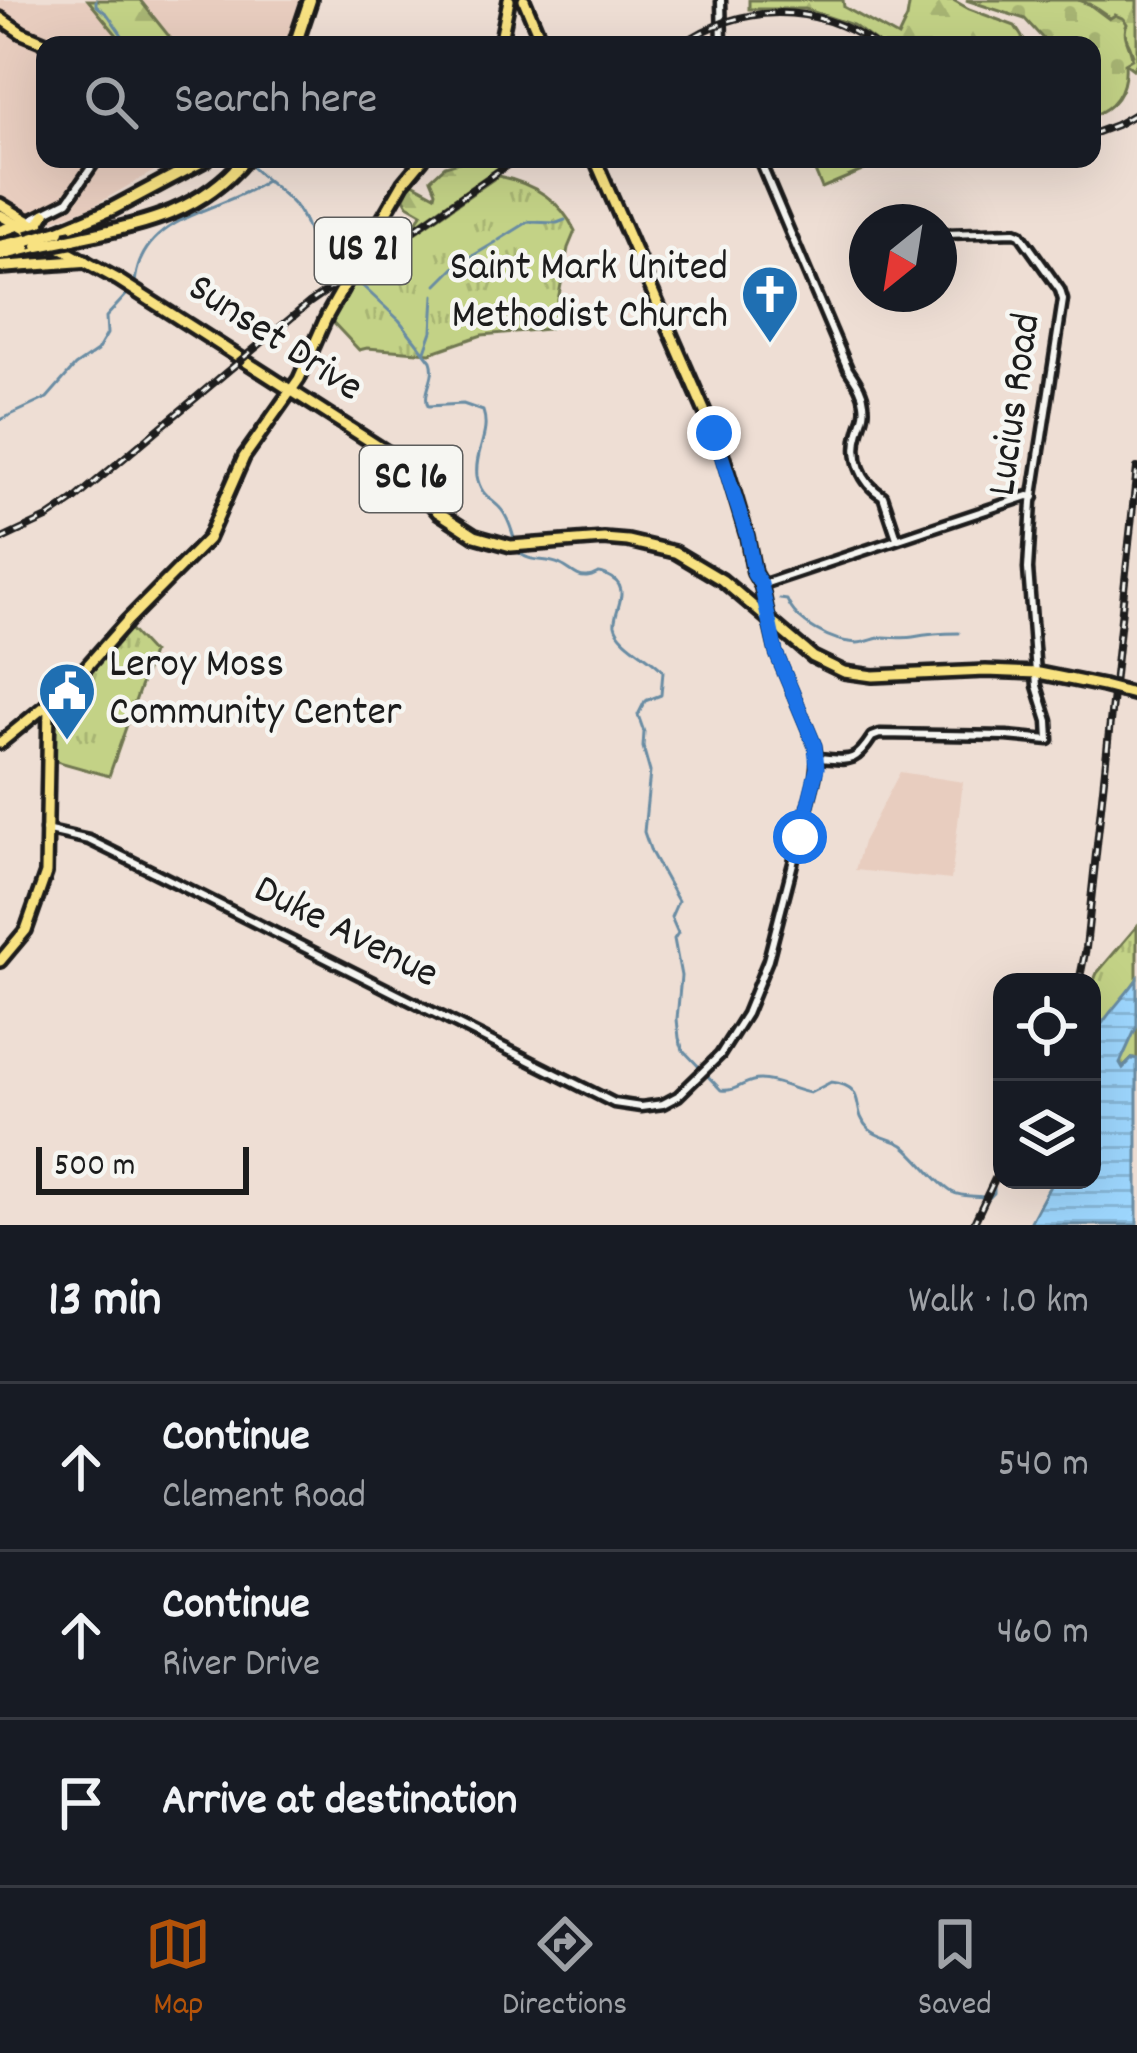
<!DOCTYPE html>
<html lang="en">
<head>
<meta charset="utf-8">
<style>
	:root { --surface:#171b24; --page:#242831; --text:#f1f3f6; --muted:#9ea1a6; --line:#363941; --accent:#b45309 }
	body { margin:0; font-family:Dekko,sans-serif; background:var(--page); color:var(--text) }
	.controls { position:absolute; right:36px; bottom:36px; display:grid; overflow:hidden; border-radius:24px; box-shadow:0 12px 48px #0002 }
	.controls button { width:108px; height:108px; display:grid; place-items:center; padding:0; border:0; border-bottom:3px solid var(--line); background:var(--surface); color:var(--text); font:60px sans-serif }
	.compass { position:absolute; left:849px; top:204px; width:108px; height:108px; border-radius:50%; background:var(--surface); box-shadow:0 12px 48px #0002; rotate:210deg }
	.scale { position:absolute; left:36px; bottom:30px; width:213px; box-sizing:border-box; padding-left:12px; border:6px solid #1c1c1c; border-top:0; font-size:33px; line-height:42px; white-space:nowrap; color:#1c1c1c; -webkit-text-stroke:9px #f6f6f2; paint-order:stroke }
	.stop { position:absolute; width:36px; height:36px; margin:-27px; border:9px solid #1a73e8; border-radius:50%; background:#fff }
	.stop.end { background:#1a73e8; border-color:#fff; box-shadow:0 3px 12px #0008 }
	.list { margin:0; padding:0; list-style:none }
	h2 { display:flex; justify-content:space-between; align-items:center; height:156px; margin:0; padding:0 48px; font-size:51px }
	h2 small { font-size:39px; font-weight:400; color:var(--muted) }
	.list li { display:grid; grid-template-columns:78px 1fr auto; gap:36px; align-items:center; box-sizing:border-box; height:168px; padding:0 48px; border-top:3px solid var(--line) }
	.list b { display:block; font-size:45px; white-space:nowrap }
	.list p { margin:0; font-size:39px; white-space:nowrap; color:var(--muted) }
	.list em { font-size:39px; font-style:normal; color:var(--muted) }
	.icon { flex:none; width:66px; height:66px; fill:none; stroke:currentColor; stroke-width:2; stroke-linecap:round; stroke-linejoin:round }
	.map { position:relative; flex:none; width:1137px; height:1225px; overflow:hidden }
	.search { position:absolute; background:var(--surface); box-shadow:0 12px 48px #0002; left:36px; right:36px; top:36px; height:132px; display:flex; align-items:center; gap:30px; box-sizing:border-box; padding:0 42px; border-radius:24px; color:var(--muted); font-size:45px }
	.sheet { height:660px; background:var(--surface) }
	nav { display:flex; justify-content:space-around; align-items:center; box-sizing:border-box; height:168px; border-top:3px solid var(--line); background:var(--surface); font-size:33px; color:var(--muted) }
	nav a { display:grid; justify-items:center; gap:6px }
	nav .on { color:var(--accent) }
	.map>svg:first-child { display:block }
	.built { fill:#e8cdbf }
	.forest { fill:url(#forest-firs); stroke:#707751; stroke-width:3 }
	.cemetery { fill:url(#cemetery-stones); stroke:#707751; stroke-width:3 }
	.park { fill:url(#park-tufts); stroke:#707751; stroke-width:3 }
	.water { fill:url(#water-rules); stroke:#698ca3; stroke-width:3 }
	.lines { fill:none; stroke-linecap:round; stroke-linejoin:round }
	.stream { stroke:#698ca3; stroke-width:3 }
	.minor-casing { stroke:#1c1c1c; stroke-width:15 }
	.major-casing { stroke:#1c1c1c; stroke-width:18 }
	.highway-casing { stroke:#1c1c1c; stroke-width:20 }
	.minor { stroke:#f6f6f2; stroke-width:6 }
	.major { stroke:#f8e281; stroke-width:9 }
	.highway { stroke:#f8e281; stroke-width:10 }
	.rail-casing { stroke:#1c1c1c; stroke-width:8 }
	.rail { stroke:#f6f6f2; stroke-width:3; stroke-dasharray:9; stroke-linecap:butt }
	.major-bridge-casing { stroke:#1c1c1c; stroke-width:18; stroke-linecap:butt }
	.highway-bridge-casing { stroke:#1c1c1c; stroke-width:20; stroke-linecap:butt }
	.major-bridge { stroke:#f8e281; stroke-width:9 }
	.highway-bridge { stroke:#f8e281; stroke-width:10 }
	.route { stroke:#1a73e8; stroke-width:15 }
	.labels { text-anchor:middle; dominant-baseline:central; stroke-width:9; stroke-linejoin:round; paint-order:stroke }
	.shield { fill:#f6f6f2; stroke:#5d5d5c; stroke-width:3 }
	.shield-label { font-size:39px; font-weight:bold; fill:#1c1c1c }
	.poi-label { font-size:42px; fill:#1c1c1c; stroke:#f6f6f2; text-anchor:end }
	.street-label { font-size:42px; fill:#1c1c1c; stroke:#f6f6f2 }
</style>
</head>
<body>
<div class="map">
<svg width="1137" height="1225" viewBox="0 0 1137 1225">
	<defs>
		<pattern id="forest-firs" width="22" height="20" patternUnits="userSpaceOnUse" patternTransform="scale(3)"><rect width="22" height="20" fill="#c3d286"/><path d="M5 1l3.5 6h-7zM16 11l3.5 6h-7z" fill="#a7b473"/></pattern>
		<pattern id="cemetery-stones" width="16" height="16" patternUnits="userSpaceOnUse" patternTransform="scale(3)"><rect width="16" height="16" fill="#c3d286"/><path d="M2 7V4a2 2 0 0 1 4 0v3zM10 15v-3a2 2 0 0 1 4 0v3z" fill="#a7b473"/></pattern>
		<pattern id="park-tufts" width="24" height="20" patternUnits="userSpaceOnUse" patternTransform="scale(3)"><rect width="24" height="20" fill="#c3d286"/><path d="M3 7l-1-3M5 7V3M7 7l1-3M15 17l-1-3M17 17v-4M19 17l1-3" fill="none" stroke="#a7b473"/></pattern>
		<pattern id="water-rules" width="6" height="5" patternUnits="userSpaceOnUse" patternTransform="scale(3)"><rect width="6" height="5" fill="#9dd6fd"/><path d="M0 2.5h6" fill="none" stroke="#87b7d8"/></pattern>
	</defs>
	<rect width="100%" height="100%" fill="#eeded4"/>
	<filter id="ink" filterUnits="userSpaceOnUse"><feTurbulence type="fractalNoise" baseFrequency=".00833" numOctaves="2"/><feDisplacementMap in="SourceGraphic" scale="24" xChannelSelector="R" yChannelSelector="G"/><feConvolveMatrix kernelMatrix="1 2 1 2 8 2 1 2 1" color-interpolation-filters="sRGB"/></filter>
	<g filter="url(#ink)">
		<g class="built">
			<polygon points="0,0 88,0 125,45 71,45 45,39 30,32 0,12"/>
			<polygon points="140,0 300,0 285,45 181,45 159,27"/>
			<polygon points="0,24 28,41 45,48 45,159 93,159 74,190 64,202 28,218 0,201"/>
			<polygon points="101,159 175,159 91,207 54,220 49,215 68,205 79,193"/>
			<polygon points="900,772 963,782 951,880 855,870 863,842"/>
		</g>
		<g class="forest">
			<polygon points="88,0 140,0 176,45 125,45"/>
			<polygon points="749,0 843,0 844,7 898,37 907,18 910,0 953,0 969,9 1015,26 1027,45 880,45 853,25 805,9 749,9"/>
			<path d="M1078,0h59v63l-4,6 -8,-6 8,-8c-8,-28 -27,-45 -55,-55z"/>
			<polygon points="469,159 511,159 365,260 375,239 382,240 388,232 396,232 403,225 415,223 422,213 408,205 404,198 411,182 435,195 436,191 431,179 445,166"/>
		</g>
		<path class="cemetery" d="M966,0h112l11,4 20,15 6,-4 9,4 3,5c-6,12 5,23 5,35l-7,4c2,26 -9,44 -33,53v-71h-47l1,-3 -21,-23z"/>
		<g class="park">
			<polygon points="810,159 890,159 822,188"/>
			<path d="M498,176c34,7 62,23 77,55l-7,17 -15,78 -6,3 -65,6 -52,18 -63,-5 -8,2 -32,-34 21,-37z"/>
			<polygon points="129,628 152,653 109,776 52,760 54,720 64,697"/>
			<polygon points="1137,926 1137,979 1098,1034 1125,1048 1137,1026 1137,1059 1133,1058 1122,1069 1120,1063 1124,1050 1092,1035 1092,985 1097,973"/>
		</g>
		<path class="water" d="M1137,979v47l-17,37 3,5 10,-10 4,1v166h-108l24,-45h39v-97c4,-14 0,-25 1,-39 2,-19 33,-48 44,-65z"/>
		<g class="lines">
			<g class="stream">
				<polyline points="96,0 96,5 108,15 129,45"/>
				<path d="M252,167c13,13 31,25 43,39 22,27 7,49 50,67"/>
				<polyline points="499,240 528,222 557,223 565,220"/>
				<polyline points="459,264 496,242"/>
				<path d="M354,278l45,42 32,41c6,16 -9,30 -3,45l35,-2 20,7c8,23 -9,41 -6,65 3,17 11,21 22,31 9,9 13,23 16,35"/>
				<path d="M135,284c5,-70 87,-72 131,-103"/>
				<polyline points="437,285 456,266"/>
				<polyline points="425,351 432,331 434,295"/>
				<polyline points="0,420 47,398 75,366 97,351 107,334 106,317 128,293"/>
				<path d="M517,551c13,13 29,6 44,14 9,4 16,13 26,12 12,-1 7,-7 19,-2 29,12 7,34 9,50 3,17 36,32 48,46l-2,24 -16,6 -7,14 6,17 -1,15 7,25 -6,60 7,20 27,49 -7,16 7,16 -4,6 7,37 -4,43 2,19 4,12 38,40c17,2 23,-10 39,-10 17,0 33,10 50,13l21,-11c39,5 18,28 38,47 9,9 23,9 34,16 17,13 33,38 49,47 11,6 25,3 37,6l5,-5v-9l8,-15"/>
				<path d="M780,599l7,1c9,23 45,42 70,43 9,0 18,-5 27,-6 10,0 19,2 29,0 15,-3 30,-4 46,-4"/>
			</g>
			<g class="minor-casing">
				<g id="minor">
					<polyline points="721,0 722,45"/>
					<path d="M759,159l89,210c7,11 15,21 16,34 2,12 -2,17 -5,28 -8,26 2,52 24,65l14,42"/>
					<polyline points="28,221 68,201 97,159"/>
					<polyline points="761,585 1028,496 1034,497"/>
					<path d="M817,758c32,2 37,7 55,-21l8,-3 127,2 42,4 -1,-19 -11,-35 -9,-117 4,-67 31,-202 -3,-10 -40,-56 -5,-2 -70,2"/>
					<polyline points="45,830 89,840 152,871 614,1103 641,1107 663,1104 678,1096 720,1055 746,1014 768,960 815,778 817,758 815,746 776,653 769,623"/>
				</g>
			</g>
			<g class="major-casing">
				<g id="major">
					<polyline points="524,0 543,45"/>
					<polyline points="0,18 22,33 51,45"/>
					<polyline points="500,45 509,0"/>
					<polyline points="595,159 721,449 747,536 754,573 761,585"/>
					<polyline points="0,204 53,236"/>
					<polyline points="0,215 117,279 387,452 438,512 475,536 511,546 604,539 628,541 675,552 722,580 813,657 844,672 873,676 986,671 1039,673 1103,686"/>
					<polyline points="42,230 40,222 45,214"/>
					<polyline points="761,583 768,619"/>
					<polyline points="1122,691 1137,695"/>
					<polyline points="0,743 49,703 81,673 128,620 208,539 244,457 299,379 327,316 370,240 403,183 423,159"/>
					<polyline points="0,961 26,930 46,873 49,704"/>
				</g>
			</g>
			<g class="highway-casing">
				<g id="highway">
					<polyline points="295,45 310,0"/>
					<polyline points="0,231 20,224"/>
					<polyline points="59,231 112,209 206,159"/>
					<path d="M73,239c67,-15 125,-24 172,-80"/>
					<polyline points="0,246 28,240"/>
					<polyline points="0,255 38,246"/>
					<polyline points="0,267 84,261"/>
				</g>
			</g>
			<use href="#minor" class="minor"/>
			<use href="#major" class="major"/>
			<use href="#highway" class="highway"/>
			<g class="rail-casing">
				<g id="rail">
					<path d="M681,45c59,-42 135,-43 194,0"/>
					<polyline points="1092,134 1116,125 1137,113"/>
					<polyline points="0,540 47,518 75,499 309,303 516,159"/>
					<polyline points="1079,982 1086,948 1137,468"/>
					<polyline points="973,1225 1002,1164"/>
				</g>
			</g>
			<use href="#rail" class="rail"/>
			<g class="major-bridge-casing">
				<polyline id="major-bridge" points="1103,686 1122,691"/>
			</g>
			<g class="highway-bridge-casing">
				<g id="highway-bridge">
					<polyline points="28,240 59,231"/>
					<polyline points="38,246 73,239"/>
				</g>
			</g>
			<use href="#major-bridge" class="major-bridge"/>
			<use href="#highway-bridge" class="highway-bridge"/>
		</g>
	</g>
	<g class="lines" filter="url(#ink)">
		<polyline class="route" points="714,433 747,536 754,574 761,584 776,653 815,746 817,768 800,837"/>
	</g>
	<defs>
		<g id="church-pin" transform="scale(3)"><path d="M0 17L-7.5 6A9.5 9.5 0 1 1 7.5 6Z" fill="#1f6fb2" stroke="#f6f6f2"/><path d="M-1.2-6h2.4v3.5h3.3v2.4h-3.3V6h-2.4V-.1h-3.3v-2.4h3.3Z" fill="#fff"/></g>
		<g id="civic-pin" transform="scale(3)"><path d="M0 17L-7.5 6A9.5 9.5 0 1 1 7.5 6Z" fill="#1f6fb2" stroke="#f6f6f2"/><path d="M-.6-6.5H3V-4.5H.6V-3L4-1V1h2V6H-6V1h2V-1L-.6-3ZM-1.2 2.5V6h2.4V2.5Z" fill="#fff"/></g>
	</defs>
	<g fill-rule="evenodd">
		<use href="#church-pin" x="770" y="294"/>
		<use href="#civic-pin" x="67" y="691"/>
	</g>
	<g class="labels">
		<g class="shield">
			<rect x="315" y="218" width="96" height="66" rx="9"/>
			<rect x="360" y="446" width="102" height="66" rx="9"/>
		</g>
		<g class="shield-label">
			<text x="363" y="251">US 21</text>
			<text x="411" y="479">SC 16</text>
		</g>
		<g class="poi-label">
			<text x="728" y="270">Saint Mark United<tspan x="728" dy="48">Methodist Church</tspan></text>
			<text x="109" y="667" text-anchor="start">Leroy Moss<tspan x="109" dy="48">Community Center</tspan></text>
		</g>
		<g class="street-label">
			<text transform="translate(274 340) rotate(33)">Sunset Drive</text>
			<text transform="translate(1017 405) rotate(-82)">Lucius Road</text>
			<text transform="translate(345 934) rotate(27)">Duke Avenue</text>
		</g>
	</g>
</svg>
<div class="controls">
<button><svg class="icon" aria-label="locate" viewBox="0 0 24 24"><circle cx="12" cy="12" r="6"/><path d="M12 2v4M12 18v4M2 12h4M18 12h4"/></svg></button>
<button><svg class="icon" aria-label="layers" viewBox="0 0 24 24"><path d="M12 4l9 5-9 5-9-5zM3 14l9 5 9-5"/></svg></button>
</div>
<svg class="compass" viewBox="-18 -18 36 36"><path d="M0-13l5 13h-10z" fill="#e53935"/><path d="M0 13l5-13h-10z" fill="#9ea1a6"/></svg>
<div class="scale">500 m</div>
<div class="stop" style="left:800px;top:837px"></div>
<div class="stop end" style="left:714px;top:433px"></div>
<div class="search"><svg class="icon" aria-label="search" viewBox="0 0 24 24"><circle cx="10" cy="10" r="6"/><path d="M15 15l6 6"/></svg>Search here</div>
</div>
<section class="sheet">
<h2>13 min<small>Walk · 1.0 km</small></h2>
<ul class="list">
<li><svg class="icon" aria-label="ahead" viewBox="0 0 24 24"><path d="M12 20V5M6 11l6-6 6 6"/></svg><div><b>Continue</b><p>Clement Road</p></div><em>540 m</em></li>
<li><svg class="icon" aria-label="ahead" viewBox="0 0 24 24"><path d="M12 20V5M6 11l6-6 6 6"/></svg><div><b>Continue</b><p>River Drive</p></div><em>460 m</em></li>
<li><svg class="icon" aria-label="arrive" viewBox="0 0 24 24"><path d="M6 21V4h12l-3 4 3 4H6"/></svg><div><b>Arrive at destination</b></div></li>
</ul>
</section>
<nav>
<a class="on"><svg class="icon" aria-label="map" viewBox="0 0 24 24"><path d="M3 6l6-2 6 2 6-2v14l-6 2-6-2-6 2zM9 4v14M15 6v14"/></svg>Map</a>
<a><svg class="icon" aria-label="directions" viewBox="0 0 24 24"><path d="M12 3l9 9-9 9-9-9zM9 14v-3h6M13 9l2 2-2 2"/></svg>Directions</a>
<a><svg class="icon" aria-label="saved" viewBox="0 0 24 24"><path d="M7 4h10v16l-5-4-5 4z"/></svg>Saved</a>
</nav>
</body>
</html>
